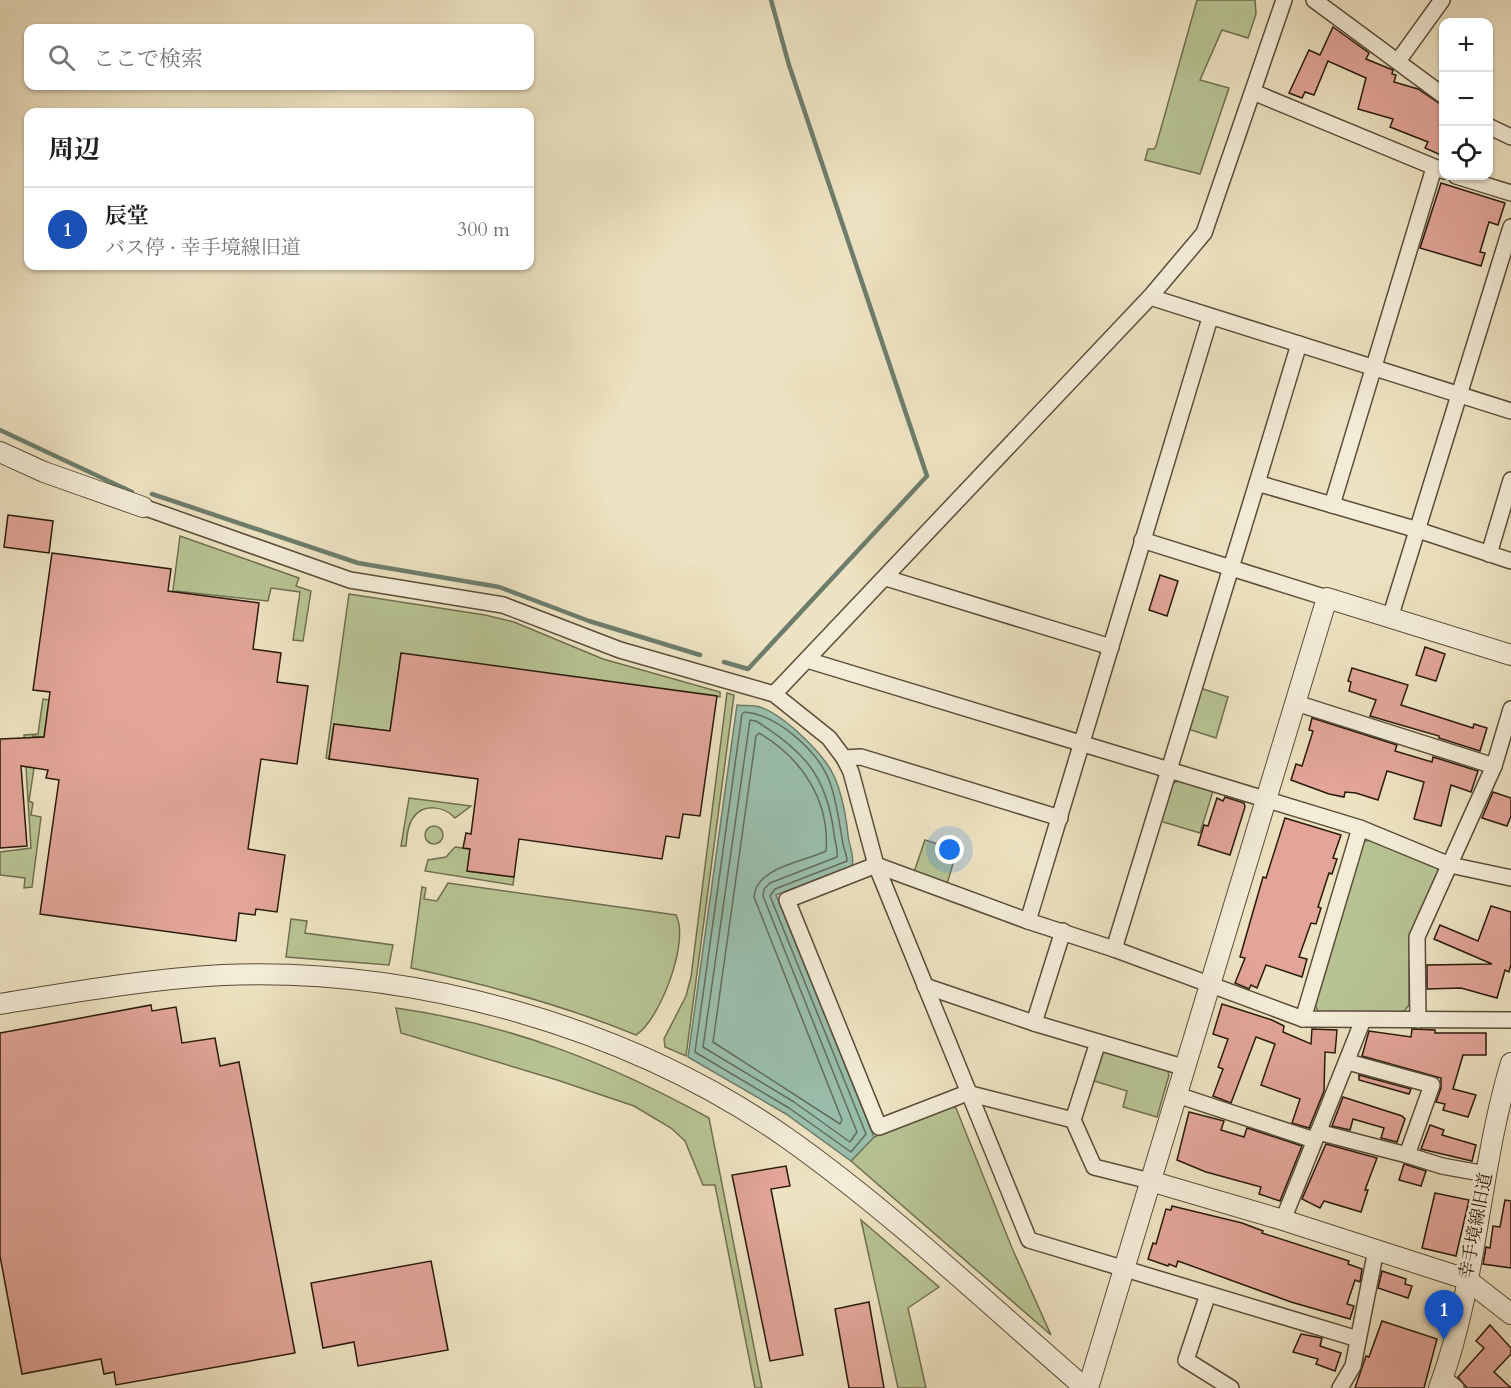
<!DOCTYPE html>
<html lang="ja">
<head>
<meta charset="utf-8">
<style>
	:root { --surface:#fff; --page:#f2f2f2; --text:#202124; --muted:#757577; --line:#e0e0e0; --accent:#8f2418 }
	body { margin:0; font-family:Cardo,"Noto Serif JP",serif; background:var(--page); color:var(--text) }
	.controls { position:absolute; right:18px; top:18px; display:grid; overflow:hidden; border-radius:12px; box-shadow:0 2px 4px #0004 }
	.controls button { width:54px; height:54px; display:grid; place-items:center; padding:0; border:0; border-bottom:2px solid var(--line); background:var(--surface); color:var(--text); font:30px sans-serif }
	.you { position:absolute; left:950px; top:850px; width:21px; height:21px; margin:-15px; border:4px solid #fff; border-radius:50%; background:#1a73e8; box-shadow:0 0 0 9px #1a73e833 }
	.badge { display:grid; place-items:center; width:39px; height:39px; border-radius:50%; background:var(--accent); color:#fff; font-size:20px; font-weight:700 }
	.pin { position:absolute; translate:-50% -50px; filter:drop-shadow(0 2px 3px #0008) }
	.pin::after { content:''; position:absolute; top:32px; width:21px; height:18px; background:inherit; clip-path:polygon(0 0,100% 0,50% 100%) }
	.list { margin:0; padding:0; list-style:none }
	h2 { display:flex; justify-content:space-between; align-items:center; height:78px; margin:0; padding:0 24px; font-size:26px }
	h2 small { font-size:20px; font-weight:400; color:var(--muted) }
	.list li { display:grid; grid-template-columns:39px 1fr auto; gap:18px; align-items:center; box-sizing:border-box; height:84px; padding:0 24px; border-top:2px solid var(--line) }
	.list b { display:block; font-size:22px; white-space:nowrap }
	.list p { margin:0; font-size:20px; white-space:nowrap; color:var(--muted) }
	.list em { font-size:20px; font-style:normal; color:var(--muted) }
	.icon { flex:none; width:33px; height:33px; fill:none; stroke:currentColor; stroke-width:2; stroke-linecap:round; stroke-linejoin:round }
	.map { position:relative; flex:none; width:1511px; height:1388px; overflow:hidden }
	.search { position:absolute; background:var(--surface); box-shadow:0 2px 4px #0004; left:24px; top:24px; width:510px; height:66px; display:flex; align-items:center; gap:15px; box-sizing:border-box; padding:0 21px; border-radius:12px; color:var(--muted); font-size:22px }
	.panel { position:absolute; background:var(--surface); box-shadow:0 2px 4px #0004; left:24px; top:108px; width:510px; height:162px; border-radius:12px }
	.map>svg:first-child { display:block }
	.green { fill:#b7c393; stroke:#706f4f; stroke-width:1.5 }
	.water { fill:#9abfad; stroke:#6d7d6c; stroke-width:1.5 }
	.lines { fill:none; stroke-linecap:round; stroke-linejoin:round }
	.shore { stroke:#626d5c; stroke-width:1.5 }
	.stream { stroke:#6d7d6c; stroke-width:4.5 }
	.building { fill:#e2a598; stroke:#291b0b; stroke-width:1.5 }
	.minor-casing { stroke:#5a4d38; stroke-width:18 }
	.tertiary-casing { stroke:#5a4d38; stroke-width:22 }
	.minor { stroke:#f3ecd7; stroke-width:15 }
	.tertiary { stroke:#f3ecd7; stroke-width:20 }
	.labels { text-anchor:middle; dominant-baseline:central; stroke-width:5; stroke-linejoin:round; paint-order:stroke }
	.street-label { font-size:18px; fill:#291b0b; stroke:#f3ecd7 }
</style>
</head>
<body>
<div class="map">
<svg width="1511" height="1388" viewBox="0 0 1511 1388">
	<rect width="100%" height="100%" fill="#ede2c1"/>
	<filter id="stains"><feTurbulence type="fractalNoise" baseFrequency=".00333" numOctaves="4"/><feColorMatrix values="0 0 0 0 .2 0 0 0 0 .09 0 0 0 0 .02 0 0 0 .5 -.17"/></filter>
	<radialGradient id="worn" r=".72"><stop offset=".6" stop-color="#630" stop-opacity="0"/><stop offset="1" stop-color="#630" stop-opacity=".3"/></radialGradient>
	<g class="green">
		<polygon points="1197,0 1255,0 1256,14 1248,38 1222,30 1200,80 1229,88 1200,174 1145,160 1148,149 1154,149 1156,146"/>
		<polygon points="180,536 299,578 296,586 311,591 303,641 293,640 300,592 271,588 268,601 176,591 160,718 49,703 44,737 33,736 29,766 34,768 29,801 33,803 31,815 41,817 32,887 24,888 25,878 0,875 0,852 31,848 24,735 38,734 43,699 157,713"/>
		<polygon points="349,594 485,615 514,622 603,659 720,692 720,697 401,654 390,731 334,724 329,759 326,758"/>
		<polygon points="1200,688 1228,697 1216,738 1188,729"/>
		<polygon points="727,693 734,695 686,1056 665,1047 664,1039 686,996 691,977"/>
		<polygon points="1178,781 1213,791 1200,833 1160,821 1171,784"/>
		<path d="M409,798l62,8 -16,12c-11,-12 -32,-15 -42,0 -6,8 -6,19 -7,28h-5z"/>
		<circle cx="434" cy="835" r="9"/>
		<polygon points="1373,839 1435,862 1439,872 1409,937 1409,1005 1403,1013 1318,1012 1313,999 1359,843"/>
		<polygon points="925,840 957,850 947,884 914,872"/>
		<polygon points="455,847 470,849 468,871 514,877 513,885 425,871 428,860 446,857"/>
		<path d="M448,883l228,32c14,26 -16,105 -40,120 -73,-30 -147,-50 -225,-67l11,-81 4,1 -2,11 13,2z"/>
		<polygon points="291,919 307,921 305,933 393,945 389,965 286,957"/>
		<path d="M396,1008c114,16 213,55 313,110l53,270h-7l-40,-203h-12l-18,-44 -14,-13 -37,-22 -77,-26 -156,-47z"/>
		<polygon points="1104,1049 1166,1067 1169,1075 1157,1117 1123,1107 1127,1091 1091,1080 1100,1052"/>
		<polygon points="950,1106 956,1108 1012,1248 1051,1335 851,1161 874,1137"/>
		<polygon points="861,1220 939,1287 908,1308 926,1388 898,1388"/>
	</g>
	<path class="water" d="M737,705c7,1 17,0 23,2 24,8 64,47 74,69 8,18 12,40 14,59 1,11 7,21 4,31l-76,29 98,242 -23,24 -65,-47 -98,-57z"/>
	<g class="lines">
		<g class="shore">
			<path d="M745,712c32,3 72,38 84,68 8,21 10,42 14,64 1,6 4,11 4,17l-72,28 -5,7 96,238 -15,18 -62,-44 -94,-56 47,-338z"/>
			<path d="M750,720l6,1c48,30 71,55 78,113 1,8 4,16 3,23l-67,26 -6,6 -1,7 94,236 -7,10 -56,-40 -91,-55z"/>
			<path d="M759,733c43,25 71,68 67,118 -22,11 -70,16 -72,46l88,223 -2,4 -127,-82 43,-306z"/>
		</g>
		<g class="stream">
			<polyline points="0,430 132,492"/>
			<polyline points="152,494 358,563 499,587 589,621 700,655"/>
			<polyline points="724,662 748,669 927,476 789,65 771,0"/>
		</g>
	</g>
	<g class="building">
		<polygon points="1333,27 1369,53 1366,59 1393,70 1392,74 1396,75 1394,82 1418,89 1443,106 1443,156 1425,148 1428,142 1390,127 1393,119 1358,109 1366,78 1328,61 1314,95 1305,92 1302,98 1289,93 1309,50 1320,55"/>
		<polygon points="1441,183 1505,203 1498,225 1489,222 1480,252 1485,253 1481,266 1420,248"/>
		<polygon points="8,515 53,521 49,553 4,547"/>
		<polygon points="52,553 171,569 168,591 259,603 253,649 281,653 277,682 308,686 297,764 261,759 248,849 285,855 277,912 256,909 255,915 239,913 236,941 40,914 59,780 46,778 48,770 21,766 27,846 0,848 0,739 44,737 50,692 33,690"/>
		<polygon points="1160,575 1178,581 1167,616 1149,610"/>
		<polygon points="1425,647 1445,654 1436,681 1416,675"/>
		<polygon points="401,653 717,696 700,816 683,814 679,838 666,836 662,859 519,839 514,877 467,871 470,849 463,848 466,833 471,834 478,779 329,759 334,724 390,731"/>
		<polygon points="1352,668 1408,685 1401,705 1473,728 1474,724 1487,728 1480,751 1439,738 1439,736 1370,716 1376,700 1349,691 1351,682 1348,681"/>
		<polygon points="1312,718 1397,745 1395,751 1432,762 1433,757 1478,771 1471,792 1451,785 1441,826 1414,819 1424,782 1387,771 1378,800 1356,793 1345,792 1344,797 1329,794 1291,780 1296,764 1302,766 1313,731 1309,730"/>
		<polygon points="1493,792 1511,798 1511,816 1507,826 1482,818"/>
		<polygon points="1225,797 1244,803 1245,807 1230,855 1198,845 1204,825 1208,826 1217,798 1223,801"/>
		<polygon points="1285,818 1341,835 1333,858 1337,859 1332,874 1329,873 1318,907 1321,908 1316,924 1311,923 1299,957 1307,959 1302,977 1266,965 1257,988 1251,985 1249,989 1235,983 1245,958 1240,957 1263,877 1266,878"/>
		<polygon points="1491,906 1511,912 1511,964 1509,972 1505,970 1497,998 1461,988 1427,989 1427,965 1492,964 1434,939 1440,925 1478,941"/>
		<polygon points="1222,1004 1272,1020 1284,1026 1283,1032 1311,1044 1312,1029 1337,1030 1335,1053 1325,1052 1324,1091 1309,1128 1292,1123 1300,1099 1261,1085 1275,1044 1256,1037 1231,1103 1213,1096 1223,1069 1218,1067 1228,1039 1213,1034"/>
		<polygon points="151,1005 152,1011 176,1007 182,1043 215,1038 220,1066 239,1062 295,1353 116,1385 114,1372 104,1374 101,1359 22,1374 0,1256 0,1033"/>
		<polygon points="1412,1029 1435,1030 1435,1033 1486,1033 1486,1055 1463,1055 1453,1089 1476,1095 1468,1117 1443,1110 1445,1104 1436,1102 1441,1088 1441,1078 1362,1056 1369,1031 1411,1037"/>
		<polygon points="1359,1075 1411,1089 1409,1094 1359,1080"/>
		<polygon points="1343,1097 1402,1116 1405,1119 1397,1142 1381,1138 1384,1128 1353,1119 1350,1130 1332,1126"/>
		<polygon points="1189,1112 1224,1121 1221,1130 1244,1137 1247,1128 1302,1146 1280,1201 1259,1194 1261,1187 1206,1172 1177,1160"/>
		<polygon points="1430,1125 1444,1130 1442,1135 1476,1145 1472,1161 1421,1149"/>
		<polygon points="1326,1144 1377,1158 1365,1190 1368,1190 1361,1212 1324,1201 1320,1208 1302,1199"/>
		<polygon points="1404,1164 1426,1171 1421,1186 1399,1180"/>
		<polygon points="786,1166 790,1186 771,1189 803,1355 770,1361 732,1175"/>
		<polygon points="1435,1193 1469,1200 1456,1256 1422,1248"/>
		<polygon points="1505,1200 1511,1201 1511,1268 1483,1264 1486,1247 1490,1248 1493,1226 1500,1227"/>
		<polygon points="1172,1206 1242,1223 1263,1231 1262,1233 1349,1261 1348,1264 1362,1269 1360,1282 1355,1280 1347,1304 1354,1306 1350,1319 1291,1302 1178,1261 1176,1267 1169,1264 1168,1266 1148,1259 1153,1243 1156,1244 1166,1209 1171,1210"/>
		<polygon points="431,1261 448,1350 358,1366 354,1342 323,1348 311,1283"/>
		<polygon points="1382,1271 1406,1279 1405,1284 1412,1286 1408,1298 1378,1288"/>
		<polygon points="869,1302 884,1388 849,1388 835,1309"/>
		<polygon points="1382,1321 1437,1339 1424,1388 1355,1388 1366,1356 1369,1357"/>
		<polygon points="1490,1325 1511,1348 1511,1354 1494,1372 1511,1388 1467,1388 1458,1377 1484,1348 1476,1341"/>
		<polygon points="1301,1334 1322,1338 1320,1346 1341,1353 1335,1371 1316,1364 1318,1359 1293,1352"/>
	</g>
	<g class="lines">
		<g class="minor-casing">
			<g id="minor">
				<polyline points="1314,0 1444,96"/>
				<polyline points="1398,61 1442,0"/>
				<polyline points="1253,92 1444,171"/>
				<polyline points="1488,126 1511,137"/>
				<polyline points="1456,176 1511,193"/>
				<polyline points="1150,297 1511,411"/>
				<polyline points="1257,483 1299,344"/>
				<polyline points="1332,505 1434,168"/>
				<polyline points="143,507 350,580 503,605 620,650 774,694 829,738 844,758 851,772 876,865 1029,1240 1358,1339"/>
				<polyline points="1142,540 1327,598"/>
				<polyline points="1489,554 1511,480"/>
				<polyline points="886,578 1111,647"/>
				<polyline points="1390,618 1511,227"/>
				<polyline points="807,660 1360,828 1450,865 1511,878"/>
				<polyline points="774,694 1150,297 1204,233 1284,0"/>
				<polyline points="1296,703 1494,766"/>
				<polyline points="844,758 861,757 1060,818"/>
				<polyline points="1028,921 1210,318"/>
				<polyline points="1114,949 1257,483 1418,530 1511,561"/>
				<polyline points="925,986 1034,1023 1186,1068"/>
				<polyline points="1303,1019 1360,828"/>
				<polyline points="1418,1020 1417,937 1494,766 1511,709"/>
				<polyline points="1034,1023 1063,931"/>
				<polyline points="1348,1062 1432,1085 1407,1155 1442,1166 1486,1174"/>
				<polyline points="1177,1095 1314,1140"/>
				<polyline points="1073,1120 1098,1042"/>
				<polyline points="1318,1132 1407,1155"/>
				<polyline points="1150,1181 1094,1167 1073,1120 967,1093 879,1127 787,900 876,865 1028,921 1114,949 1303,1019 1511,1020"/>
				<polyline points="1283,1220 1363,1020"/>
				<polyline points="1208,1294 1186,1360 1231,1388"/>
				<polyline points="1443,1377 1456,1388"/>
				<polyline points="1340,1388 1353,1366 1376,1250"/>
			</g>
		</g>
		<g class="tertiary-casing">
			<g id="tertiary">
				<polyline points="0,452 44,472 143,507"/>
				<path d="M0,1004c74,-12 148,-25 223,-29 192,-8 406,52 564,163 106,75 201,166 298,250"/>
				<polyline points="1150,1181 1283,1220 1466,1279 1511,1314"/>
				<polyline points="1088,1388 1327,598 1511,655"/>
				<path d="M1439,1388c38,-101 40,-220 72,-325"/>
			</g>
		</g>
		<use href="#minor" class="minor"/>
		<use href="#tertiary" class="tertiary"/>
	</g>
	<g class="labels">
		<g class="street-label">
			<text transform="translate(1476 1226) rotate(-79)">幸手境線旧道</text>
		</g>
	</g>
	<rect width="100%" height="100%" filter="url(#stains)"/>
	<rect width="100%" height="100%" fill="url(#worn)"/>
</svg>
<div class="controls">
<button>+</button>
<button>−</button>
<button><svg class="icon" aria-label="locate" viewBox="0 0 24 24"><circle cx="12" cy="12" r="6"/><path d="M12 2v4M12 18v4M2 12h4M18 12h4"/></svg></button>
</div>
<div class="you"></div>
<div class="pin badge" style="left:1444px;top:1340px;background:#1a4fb4">1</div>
<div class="search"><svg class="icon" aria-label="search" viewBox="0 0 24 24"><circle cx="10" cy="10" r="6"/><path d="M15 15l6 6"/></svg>ここで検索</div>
<section class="panel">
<h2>周辺<small></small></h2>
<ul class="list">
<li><span class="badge" style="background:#1a4fb4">1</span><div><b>辰堂</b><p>バス停 · 幸手境線旧道</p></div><em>300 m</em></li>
</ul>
</section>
</div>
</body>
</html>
